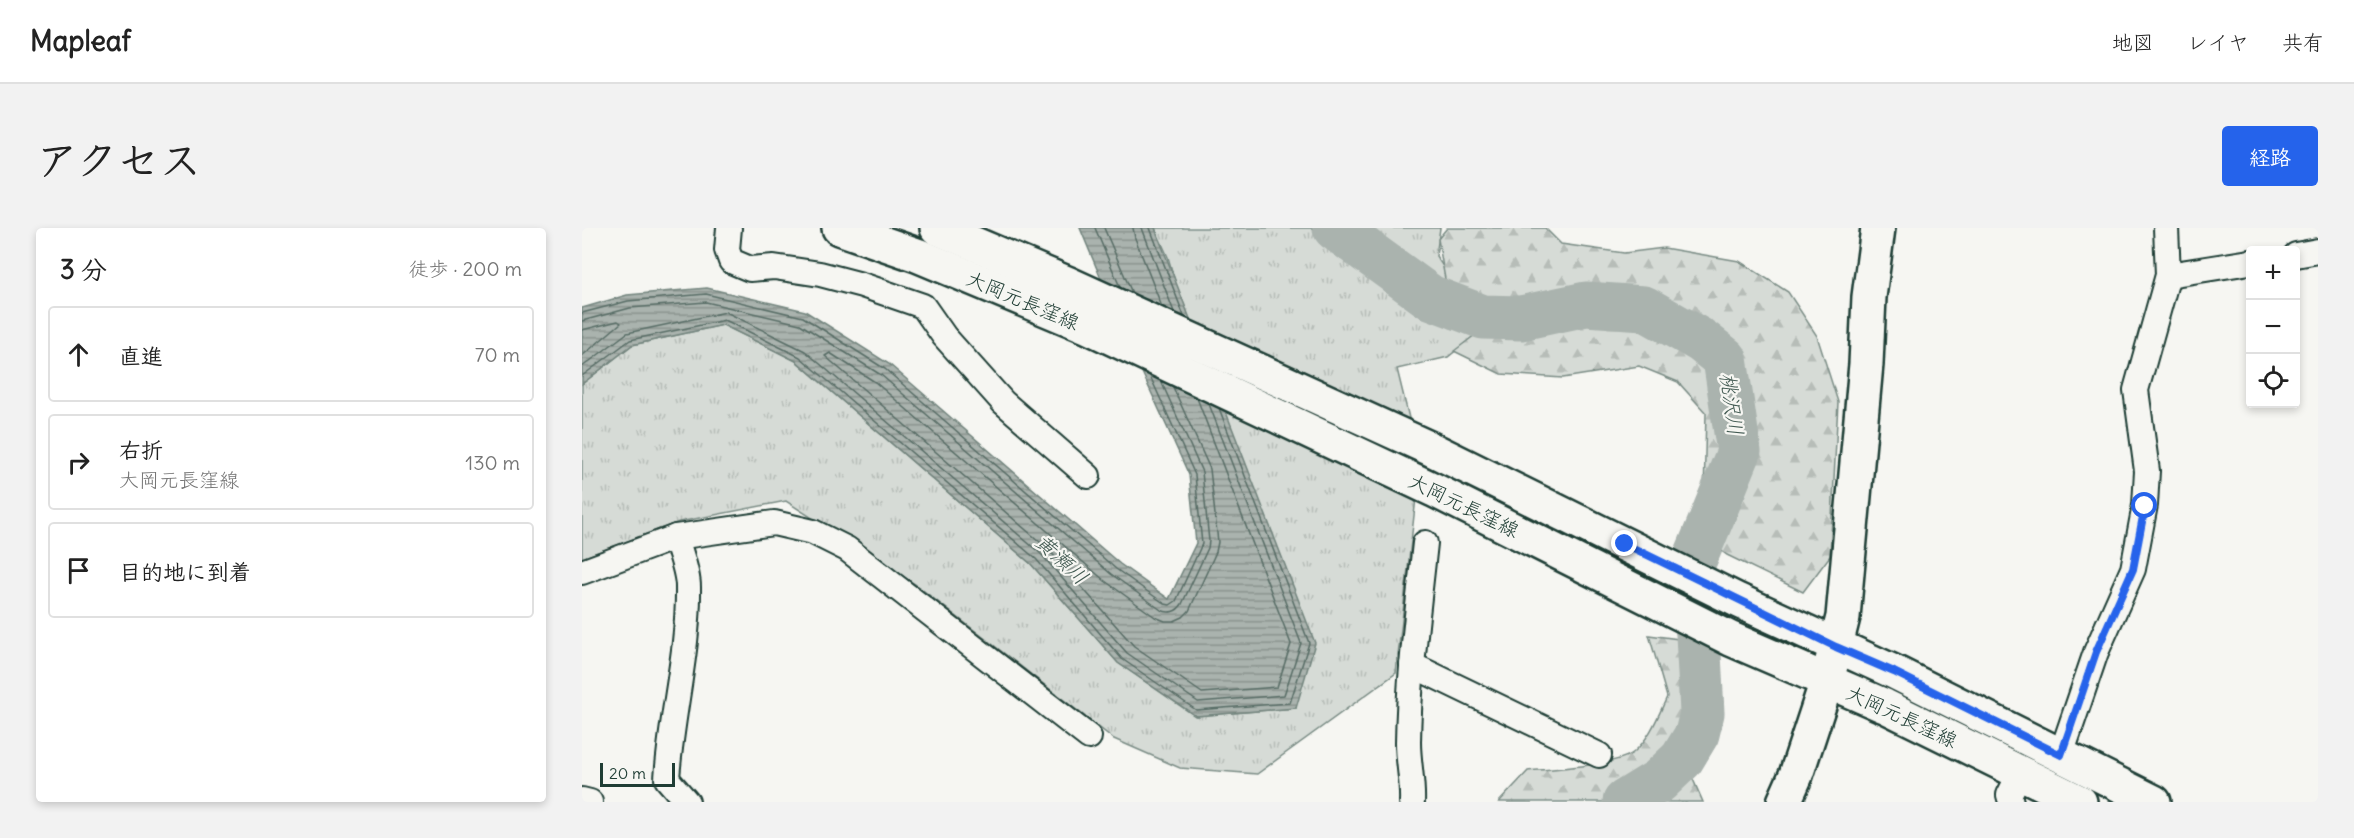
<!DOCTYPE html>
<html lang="ja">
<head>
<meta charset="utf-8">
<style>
	:root { --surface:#fff; --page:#f2f2f2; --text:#222; --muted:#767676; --line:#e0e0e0; --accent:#2563eb }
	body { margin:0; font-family:Delius,"Klee One",sans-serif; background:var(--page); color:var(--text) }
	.controls { position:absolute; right:18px; top:18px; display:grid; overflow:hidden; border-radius:6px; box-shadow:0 3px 9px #0003 }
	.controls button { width:54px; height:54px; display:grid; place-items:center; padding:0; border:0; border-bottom:2px solid var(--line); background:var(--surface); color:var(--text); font:30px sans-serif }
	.scale { position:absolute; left:18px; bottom:15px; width:75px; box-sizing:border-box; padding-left:6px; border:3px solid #1f3d34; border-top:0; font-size:16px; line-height:21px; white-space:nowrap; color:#1f3d34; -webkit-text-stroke:4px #f6f6f2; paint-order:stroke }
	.stop { position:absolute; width:18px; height:18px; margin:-14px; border:4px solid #2563eb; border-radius:50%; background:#fff }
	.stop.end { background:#2563eb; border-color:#fff; box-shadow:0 2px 6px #0008 }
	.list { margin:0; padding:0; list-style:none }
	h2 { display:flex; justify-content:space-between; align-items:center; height:78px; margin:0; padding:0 24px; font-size:26px }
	h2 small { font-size:20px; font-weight:400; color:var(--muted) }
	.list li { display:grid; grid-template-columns:39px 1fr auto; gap:18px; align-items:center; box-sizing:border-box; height:96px; margin:0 12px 12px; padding:0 12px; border:2px solid var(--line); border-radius:6px }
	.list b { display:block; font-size:22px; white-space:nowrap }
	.list p { margin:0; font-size:20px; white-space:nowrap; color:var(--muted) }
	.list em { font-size:20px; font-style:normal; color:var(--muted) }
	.icon { flex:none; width:33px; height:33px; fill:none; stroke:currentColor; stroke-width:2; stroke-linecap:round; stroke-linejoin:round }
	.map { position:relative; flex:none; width:1736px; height:574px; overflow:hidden; border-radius:6px }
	header { display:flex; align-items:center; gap:36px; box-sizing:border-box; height:84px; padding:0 30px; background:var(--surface); border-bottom:2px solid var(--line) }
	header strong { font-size:28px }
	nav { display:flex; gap:33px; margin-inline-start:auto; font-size:21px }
	.intro { display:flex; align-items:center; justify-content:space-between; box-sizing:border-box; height:144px; padding:0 36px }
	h1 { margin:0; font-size:42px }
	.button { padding:15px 27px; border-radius:6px; background:var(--accent); color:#fff; font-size:21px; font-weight:700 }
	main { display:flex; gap:36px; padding:0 36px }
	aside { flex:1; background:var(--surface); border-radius:6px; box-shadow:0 3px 9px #0003 }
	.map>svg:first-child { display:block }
	.grass { fill:url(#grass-tufts); stroke:#7a8c85; stroke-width:1.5 }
	.forest { fill:url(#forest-firs); stroke:#7a8c85; stroke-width:1.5 }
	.water { fill:url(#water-rules); stroke:#72847d; stroke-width:1.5 }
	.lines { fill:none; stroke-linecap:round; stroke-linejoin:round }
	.shore { stroke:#576c65; stroke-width:1.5 }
	.river { stroke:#aab3ae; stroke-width:45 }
	.street-casing { stroke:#1f3d34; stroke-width:28 }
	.secondary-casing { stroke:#1f3d34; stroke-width:38 }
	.primary-casing { stroke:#1f3d34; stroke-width:38 }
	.street { stroke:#f6f6f2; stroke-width:24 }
	.secondary { stroke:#f6f6f2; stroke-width:33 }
	.primary { stroke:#f6f6f2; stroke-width:33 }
	.route { stroke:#2563eb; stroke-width:8 }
	.labels { text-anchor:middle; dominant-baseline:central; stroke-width:4.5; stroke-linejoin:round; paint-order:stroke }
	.street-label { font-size:20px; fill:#1f3d34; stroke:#f6f6f2 }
	.water-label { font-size:21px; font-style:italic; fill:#425a52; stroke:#f6f6f2 }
</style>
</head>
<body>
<header>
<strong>Mapleaf</strong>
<nav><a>地図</a><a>レイヤ</a><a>共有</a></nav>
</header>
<div class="intro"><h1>アクセス</h1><a class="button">経路</a></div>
<main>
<aside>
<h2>3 分<small>徒歩 · 200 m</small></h2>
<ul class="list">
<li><svg class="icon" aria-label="ahead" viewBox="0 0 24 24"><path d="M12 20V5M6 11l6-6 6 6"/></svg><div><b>直進</b></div><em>70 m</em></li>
<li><svg class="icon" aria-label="right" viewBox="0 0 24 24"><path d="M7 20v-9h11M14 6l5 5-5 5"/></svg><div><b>右折</b><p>大岡元長窪線</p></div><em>130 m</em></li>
<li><svg class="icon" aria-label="arrive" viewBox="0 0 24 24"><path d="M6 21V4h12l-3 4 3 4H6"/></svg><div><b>目的地に到着</b></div></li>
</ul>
</aside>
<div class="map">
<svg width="1736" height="574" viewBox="0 0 1736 574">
	<defs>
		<pattern id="grass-tufts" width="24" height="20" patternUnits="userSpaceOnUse" patternTransform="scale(1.5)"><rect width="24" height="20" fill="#d6dbd6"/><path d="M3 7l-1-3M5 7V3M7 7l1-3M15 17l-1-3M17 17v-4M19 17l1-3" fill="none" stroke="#b7bdb8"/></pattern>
		<pattern id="forest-firs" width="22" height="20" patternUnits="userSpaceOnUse" patternTransform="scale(1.5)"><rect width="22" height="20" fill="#d6dbd6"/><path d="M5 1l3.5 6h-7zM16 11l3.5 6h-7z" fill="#b7bdb8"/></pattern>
		<pattern id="water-rules" width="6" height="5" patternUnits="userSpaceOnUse" patternTransform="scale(1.5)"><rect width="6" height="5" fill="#aab3ae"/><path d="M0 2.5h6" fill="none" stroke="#8a938e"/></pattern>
	</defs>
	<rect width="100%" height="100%" fill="#f6f6f2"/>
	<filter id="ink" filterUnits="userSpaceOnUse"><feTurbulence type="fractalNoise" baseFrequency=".0167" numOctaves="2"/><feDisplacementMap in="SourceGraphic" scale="12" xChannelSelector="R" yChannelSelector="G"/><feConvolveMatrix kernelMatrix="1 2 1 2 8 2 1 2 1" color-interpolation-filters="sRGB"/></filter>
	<g filter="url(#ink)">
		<polygon class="grass" points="573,0 858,0 854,28 902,100 866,129 815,141 838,235 814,445 675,546 598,540 532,511 333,356 204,273 97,294 0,330 0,156 50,117 141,97 214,133 449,336 536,435 613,488 714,480 586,29"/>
		<g class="forest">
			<polygon points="865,0 963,0 979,16 1042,25 1082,20 1157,33 1206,64 1235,108 1256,174 1248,328 1221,364 1145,327 1121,309 1124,185 1096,154 1057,138 981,150 919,146 872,123 902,100 863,51 856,11"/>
			<path d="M1067,407l37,5 5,59 1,78 11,25h-204l29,-31c21,-2 92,-6 106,-19 16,-14 24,-36 33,-55z"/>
		</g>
		<polygon class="water" points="498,0 573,0 733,415 714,480 614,488 536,435 449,336 214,133 141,97 50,117 0,156 0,80 45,67 125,60 223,83 307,136 538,336 587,371 614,315 607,247 537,94"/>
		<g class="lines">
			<g class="shore">
				<polyline points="513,0 538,59"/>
				<polyline points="522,0 550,65"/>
				<polyline points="551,0 553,10 580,79"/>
				<polyline points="560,0 592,84"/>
				<polyline points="568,0 602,88"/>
				<polyline points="0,85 46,73 124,66 221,89 303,141 534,341 583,376 588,377 594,373 620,316 613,247 568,148"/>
				<path d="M0,93l48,-13 76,-6 94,22 81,51 230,199 50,36c8,4 16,2 21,-6l26,-56 1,-7 -7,-69 -41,-91"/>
				<polyline points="0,102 36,93 39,95 0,128"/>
				<polyline points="0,139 45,105 144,84 223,123 459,326 545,425 616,474 702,467 719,415 627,176"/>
				<polyline points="0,148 48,112 143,92 218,129 454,331 540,431 614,482 708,475 727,415 637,180"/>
				<polyline points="591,159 628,241 636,314 634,324 607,383 601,389 592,393 583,393 573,389 523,353 293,154 248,125 243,128 465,320 552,418 620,465 695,459 709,416 615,170"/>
			</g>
			<polyline class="river" points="753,0 848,69 901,89 939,90 1004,76 1062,80 1120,113 1143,131 1157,224 1108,343 1116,406 1120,485 1115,506 1100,531 1077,553 1043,574"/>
			<g class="street-casing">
				<g id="street">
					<polyline points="147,0 145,22 149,33 168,41 192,39 238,46 280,57 341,78 362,108 421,174 506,248"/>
					<polyline points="1714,27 1736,23"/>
					<polyline points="1586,47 1668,34"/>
					<path d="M94,309c4,16 12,34 12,50 1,64 -17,128 -21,192l20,23"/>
					<polyline points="0,344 94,309 192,295 231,304 265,321 507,509"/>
					<polyline points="830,437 1017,527"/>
					<polyline points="1479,527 1514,424 1551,341 1563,277 1565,243 1554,162 1586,47 1584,0"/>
					<polyline points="0,572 8,574"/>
					<path d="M830,574c1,-20 -4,-40 -4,-60 1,-67 10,-133 17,-199"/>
					<polyline points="1429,574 1427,567 1438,545"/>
				</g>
			</g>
			<g class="secondary-casing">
				<polyline id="secondary" points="1202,574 1214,547 1245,453 1261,389 1284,136 1287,69 1296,0"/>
			</g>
			<g class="primary-casing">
				<g id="primary">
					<polyline points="257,0 335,27 507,99 852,262 1149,411 1303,478 1498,574"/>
					<polyline points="355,0 487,56 847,220 1155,372 1312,444 1572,574"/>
				</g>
			</g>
			<use href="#street" class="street"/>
			<use href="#secondary" class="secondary"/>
			<use href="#primary" class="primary"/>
		</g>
	</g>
	<g class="lines" filter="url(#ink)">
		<polyline class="route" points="1043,316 1254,419 1312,444 1479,527 1514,424 1551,341 1563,278"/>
	</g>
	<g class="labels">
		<g class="street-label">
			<text transform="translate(441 72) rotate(23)">大岡元長窪線</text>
			<text transform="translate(882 277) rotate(26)">大岡元長窪線</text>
			<text transform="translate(1320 488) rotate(25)">大岡元長窪線</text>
		</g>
		<g class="water-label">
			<text transform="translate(1150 176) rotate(82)">桃沢川</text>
			<text transform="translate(480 331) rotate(43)">黄瀬川</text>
		</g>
	</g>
</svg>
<div class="controls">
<button>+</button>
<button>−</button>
<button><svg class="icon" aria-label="locate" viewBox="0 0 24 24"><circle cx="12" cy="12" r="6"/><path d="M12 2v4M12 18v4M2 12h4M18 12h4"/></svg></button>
</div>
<div class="scale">20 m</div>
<div class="stop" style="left:1563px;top:278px"></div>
<div class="stop end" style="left:1043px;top:316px"></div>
</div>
</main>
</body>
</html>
